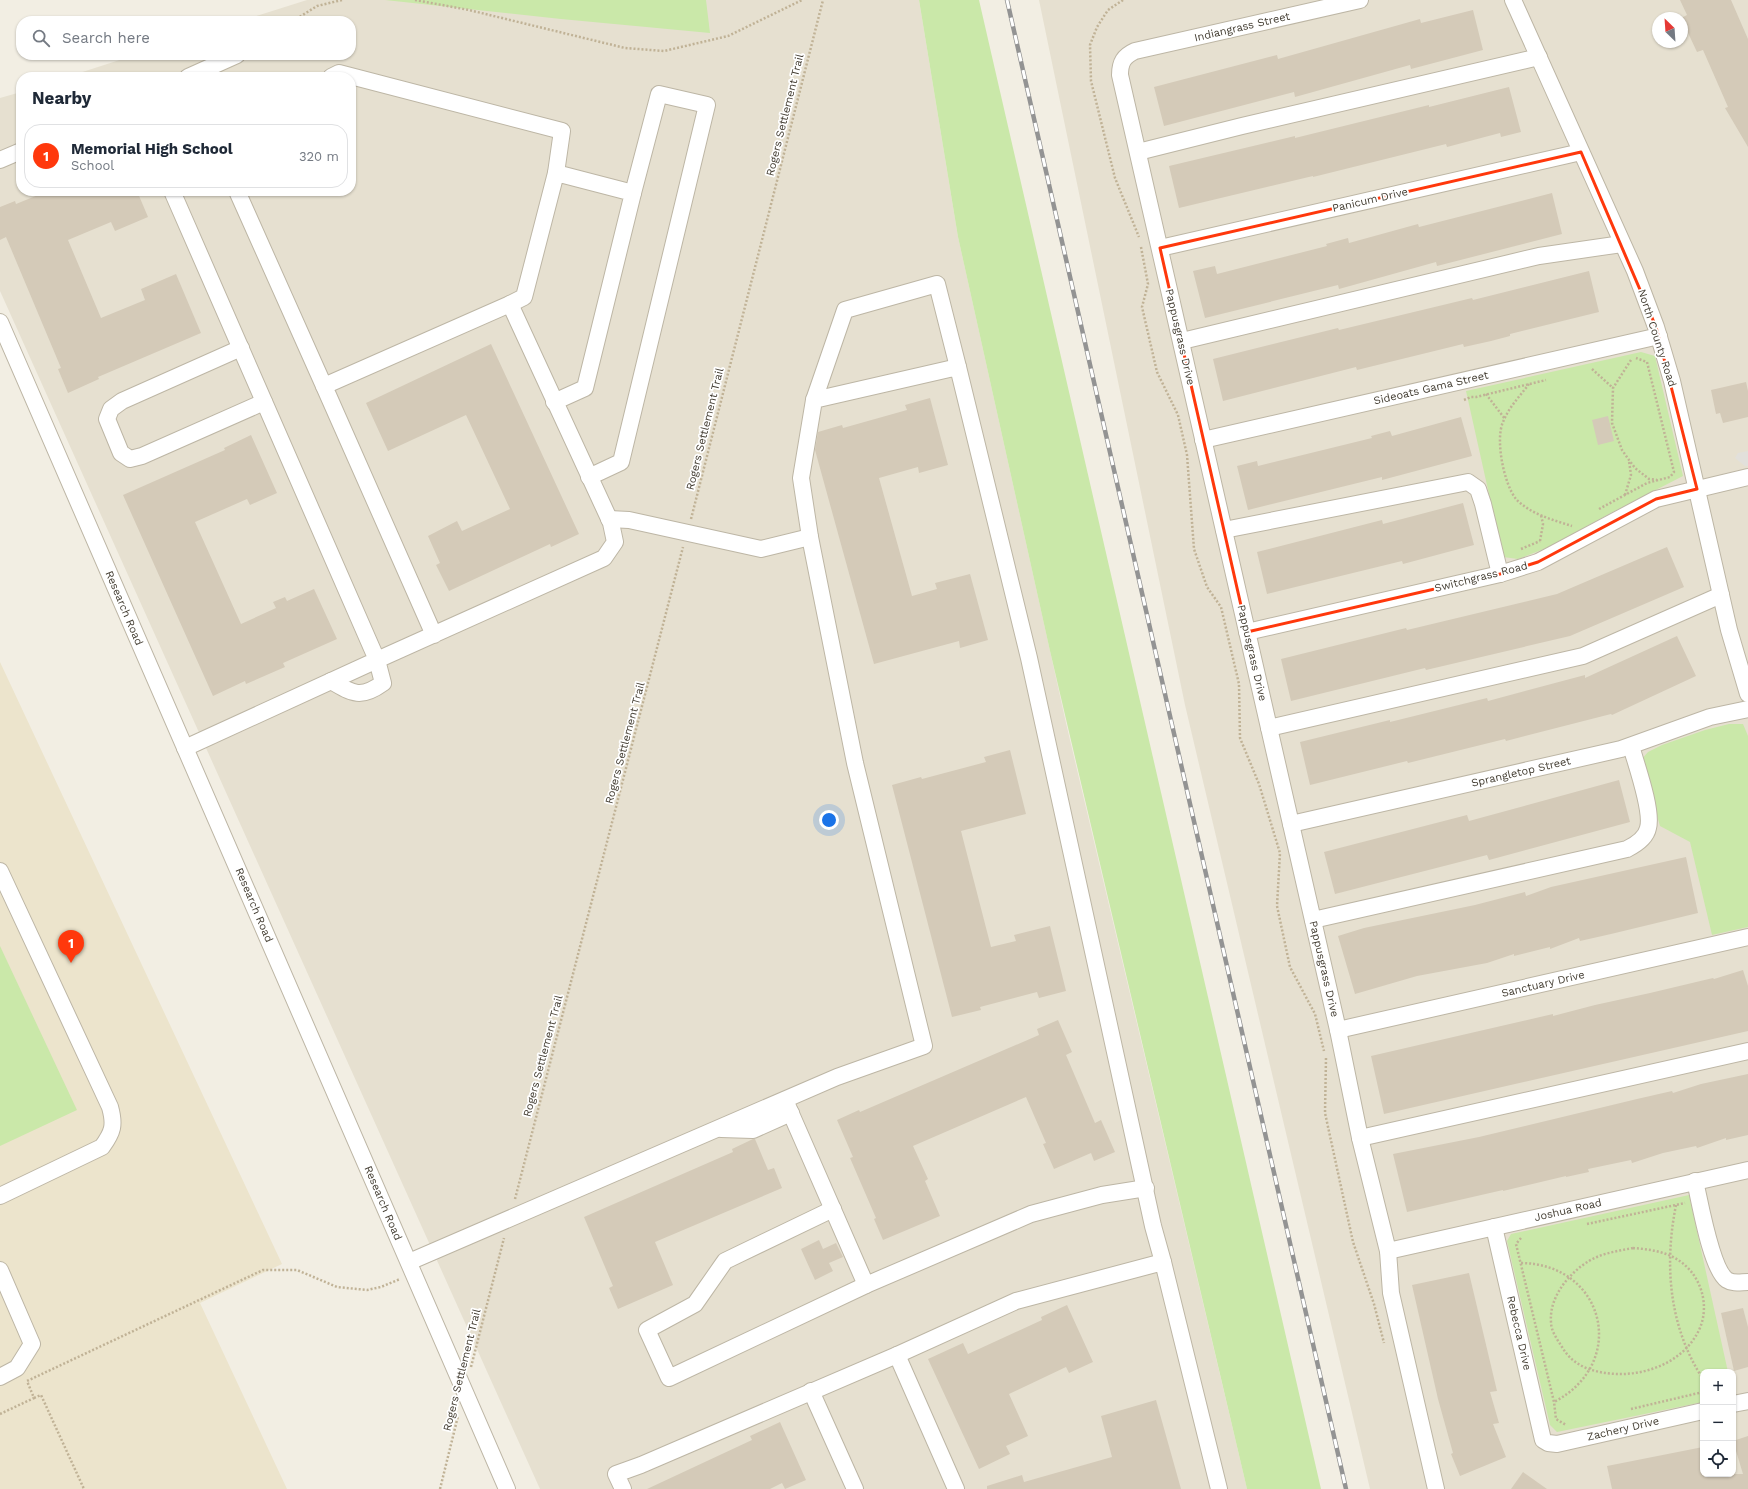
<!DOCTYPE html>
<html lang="en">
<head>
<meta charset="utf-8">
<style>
	:root { --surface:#fff; --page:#f6f6f7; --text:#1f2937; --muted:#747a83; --line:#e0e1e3; --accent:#ff380c }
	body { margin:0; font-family:"Work Sans",sans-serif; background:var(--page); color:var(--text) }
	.controls { position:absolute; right:12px; bottom:12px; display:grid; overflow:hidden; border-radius:8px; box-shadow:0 1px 3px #0004 }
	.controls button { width:36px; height:36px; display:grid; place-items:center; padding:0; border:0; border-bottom:1px solid var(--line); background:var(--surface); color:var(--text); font:20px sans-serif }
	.compass { position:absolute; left:1652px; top:12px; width:36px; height:36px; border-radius:50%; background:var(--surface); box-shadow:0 1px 3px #0004; rotate:335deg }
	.you { position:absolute; left:829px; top:820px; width:14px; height:14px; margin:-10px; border:3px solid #fff; border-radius:50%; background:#1a73e8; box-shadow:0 0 0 6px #1a73e833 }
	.badge { display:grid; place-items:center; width:26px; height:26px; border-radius:50%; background:var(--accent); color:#fff; font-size:13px; font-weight:700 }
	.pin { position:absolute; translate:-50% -33px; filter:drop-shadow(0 1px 2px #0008) }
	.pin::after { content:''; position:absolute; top:21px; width:14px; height:12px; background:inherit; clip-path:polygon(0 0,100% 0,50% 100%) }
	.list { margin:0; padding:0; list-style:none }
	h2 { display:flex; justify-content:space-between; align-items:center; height:52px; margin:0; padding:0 16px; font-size:17px }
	h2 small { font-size:13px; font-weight:400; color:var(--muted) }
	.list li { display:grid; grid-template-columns:26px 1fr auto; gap:12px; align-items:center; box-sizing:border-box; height:64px; margin:0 8px 8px; padding:0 8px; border:1px solid var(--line); border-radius:16px }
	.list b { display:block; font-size:15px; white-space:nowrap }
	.list p { margin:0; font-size:13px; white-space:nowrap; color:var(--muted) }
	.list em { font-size:13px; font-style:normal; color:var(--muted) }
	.icon { flex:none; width:22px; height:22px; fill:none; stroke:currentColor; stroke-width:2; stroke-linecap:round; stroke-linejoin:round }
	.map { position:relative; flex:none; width:1748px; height:1489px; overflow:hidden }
	.search { position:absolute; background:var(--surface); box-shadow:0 1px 3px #0004; left:16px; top:16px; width:340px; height:44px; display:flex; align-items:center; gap:10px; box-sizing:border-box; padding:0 14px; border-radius:16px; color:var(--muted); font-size:15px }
	.panel { position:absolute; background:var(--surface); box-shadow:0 1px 3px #0004; left:16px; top:72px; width:340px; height:124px; border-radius:16px }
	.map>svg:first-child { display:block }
	.residential { fill:#e6e0d0; fill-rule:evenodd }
	.education { fill:#ece4cc }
	.green { fill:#cae8a9 }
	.parking { fill:#e2e0db }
	.building { fill:#d4cab8 }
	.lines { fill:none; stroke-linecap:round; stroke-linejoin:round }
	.minor-casing { stroke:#bdb6a5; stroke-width:18 }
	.path { stroke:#c0b296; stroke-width:2.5; stroke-dasharray:2 2; stroke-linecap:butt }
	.minor { stroke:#fff; stroke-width:16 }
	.rail-casing { stroke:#939393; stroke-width:4.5 }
	.rail { stroke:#fff; stroke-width:3; stroke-dasharray:9; stroke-linecap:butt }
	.marked { fill:none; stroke:#ff380c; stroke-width:3; stroke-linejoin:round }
	.labels { text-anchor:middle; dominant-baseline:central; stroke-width:3.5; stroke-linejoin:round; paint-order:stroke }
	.street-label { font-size:11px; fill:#443e33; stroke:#fff }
</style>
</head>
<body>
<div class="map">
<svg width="1748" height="1489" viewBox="0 0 1748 1489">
	<rect width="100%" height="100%" fill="#f2eee3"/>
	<g class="residential">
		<polygon points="307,0 919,0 958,237 1066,723 1247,1489 540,1489 0,291 0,98 21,92 21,191 351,191 351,77 67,77 135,55 351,55 351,21 241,21"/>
		<path d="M1039,0h709v1489h-378l-185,-784zM1658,18h24v24h-24zM1703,1372h30v102h-30z"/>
	</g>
	<polygon class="education" points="0,662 282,1264 200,1303 287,1489 0,1489"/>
	<g class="green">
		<polygon points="385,0 706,0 710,33 561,19"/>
		<polygon points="919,0 979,0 1321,1489 1247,1489 1050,651 958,237"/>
		<polygon points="1641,352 1655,356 1683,476 1609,514 1549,547 1518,559 1503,557 1466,391"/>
		<polygon points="1729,724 1743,724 1748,736 1748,927 1712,935 1690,842 1660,826 1641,760 1648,752 1662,745 1705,730"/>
		<polygon points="0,946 77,1110 0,1146"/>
		<polygon points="1689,1195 1728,1372 1703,1372 1703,1402 1557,1432 1550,1425 1507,1241 1511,1234"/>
	</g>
	<polygon class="parking" points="1748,451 1748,466 1745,466 1735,458 1738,453"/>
	<g class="building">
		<polygon points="1680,0 1731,0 1748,39 1748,147 1725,108 1728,107 1703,50 1697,52 1681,18 1687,15"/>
		<polygon points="1473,10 1483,50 1411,69 1410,65 1295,97 1294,92 1164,126 1154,87 1277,55 1278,59 1420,19 1421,23"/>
		<polygon points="1509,87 1521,132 1501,137 1500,133 1447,147 1446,144 1313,177 1313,176 1179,208 1169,166 1295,136 1295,138 1429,105 1429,107"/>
		<polygon points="48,191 137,191 148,217 115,231 111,222 68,240 101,318 145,300 141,289 176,274 201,333 98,377 99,379 68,393 58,369 61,368 6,237 0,240 0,207 15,201 16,204"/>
		<polygon points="1552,193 1562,234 1437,266 1436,262 1339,289 1338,285 1205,318 1193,271 1215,266 1217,274 1327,246 1326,244 1348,238 1349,243 1418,224 1419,227"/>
		<polygon points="1589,271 1599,312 1510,334 1510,336 1491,341 1464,347 1463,344 1357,370 1356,367 1223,401 1213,359 1338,328 1339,330 1472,298 1473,300"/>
		<polygon points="491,344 579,534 551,547 550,544 449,591 436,565 440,563 428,536 457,521 462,531 510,509 466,415 388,451 366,403"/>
		<polygon points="1746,382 1748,391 1748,417 1723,423 1720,413 1716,414 1711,390"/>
		<polygon points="930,398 948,465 919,473 918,467 879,478 912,596 937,589 935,583 970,574 988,640 960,648 959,641 874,664 815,450 818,432 842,425 843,428 907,410 905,405"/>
		<polygon points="1608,416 1614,441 1598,445 1592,420"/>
		<polygon points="1461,417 1472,456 1382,480 1382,477 1248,510 1237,466 1257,461 1258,466 1372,438 1371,436 1390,431 1392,436"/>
		<polygon points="251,435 277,493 250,505 247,499 195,522 241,624 276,608 273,602 285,597 287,601 314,589 337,639 283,663 285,667 246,684 245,681 213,696 123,495 225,450 224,448"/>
		<polygon points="1463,503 1474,545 1403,564 1402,561 1267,594 1257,552 1382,520 1383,524"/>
		<polygon points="1667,547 1684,587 1570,636 1426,670 1425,668 1291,701 1281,659 1406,628 1407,630 1557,594"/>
		<polygon points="1677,636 1696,676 1612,715 1611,714 1506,741 1505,739 1408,763 1407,761 1310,785 1300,742 1390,720 1390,722 1487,698 1488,701 1585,675 1585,678"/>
		<polygon points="1010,750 1026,814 961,831 991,947 1016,941 1014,935 1050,926 1066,991 1039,998 1037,992 980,1007 981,1010 952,1017 892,785 921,777 922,779 986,762 984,757"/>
		<polygon points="1619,780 1630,822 1489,860 1487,855 1335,894 1324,852 1467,815 1469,821"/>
		<polygon points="1686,857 1698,913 1611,934 1580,941 1579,938 1550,949 1550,947 1514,956 1514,954 1487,963 1417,976 1355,994 1338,936 1364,928 1475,905 1525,892 1526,896 1551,887"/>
		<polygon points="1743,970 1748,986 1748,1031 1384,1114 1371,1056 1553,1014 1553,1016 1595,1005 1650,993 1713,978 1714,979"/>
		<polygon points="1058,1020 1072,1052 1066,1055 1095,1123 1101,1120 1115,1152 1094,1161 1091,1153 1054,1169 1043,1144 1046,1143 1026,1097 913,1146 928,1179 925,1181 940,1216 883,1240 874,1219 876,1218 850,1158 853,1157 837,1120 859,1110 860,1112 1039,1035 1037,1029"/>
		<polygon points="1748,1074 1748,1135 1726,1140 1726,1138 1697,1148 1696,1146 1663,1153 1632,1163 1631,1160 1588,1169 1589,1172 1566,1177 1566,1176 1503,1191 1503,1190 1407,1212 1393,1154 1479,1137 1637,1099 1672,1091 1673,1093 1701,1084"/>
		<polygon points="753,1139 755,1139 768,1170 774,1168 782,1188 655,1242 673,1285 618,1309 609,1288 613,1286 584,1217 733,1152 732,1149"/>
		<polygon points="819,1240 823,1249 836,1243 843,1257 829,1263 833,1271 815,1280 801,1249"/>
		<polygon points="1469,1273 1497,1391 1490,1392 1499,1423 1493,1424 1506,1457 1460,1476 1451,1454 1453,1453 1438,1399 1412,1285"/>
		<polygon points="1067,1305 1093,1362 1069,1373 1066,1367 1009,1394 1028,1436 1006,1446 1010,1454 979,1469 928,1359 963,1343 968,1354 1042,1320 1041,1317"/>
		<polygon points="1743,1308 1748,1327 1748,1367 1734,1371 1721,1313"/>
		<polygon points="1156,1400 1181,1489 987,1489 987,1486 1022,1475 1024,1482 1112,1457 1101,1416"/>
		<polygon points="780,1422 806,1480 785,1489 782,1483 770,1489 647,1489 752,1440 750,1436"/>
		<polygon points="1748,1436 1748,1489 1612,1489 1607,1466 1703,1447 1703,1474 1743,1474 1733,1441"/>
		<polygon points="1523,1472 1547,1489 1511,1489"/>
	</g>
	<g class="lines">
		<g class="minor-casing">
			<g id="minor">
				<path d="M1360,0l-225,51c-11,5 -15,11 -15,24l218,955 22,108 28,113 3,42 45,196"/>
				<polyline points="1513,0 1635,271 1656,327 1672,381 1729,630 1748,694"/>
				<polyline points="188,77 237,55"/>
				<polyline points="331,77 339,73 562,131 556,173"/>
				<polyline points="1138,152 1242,126 1539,57"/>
				<polyline points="0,160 21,151"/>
				<polyline points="172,191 377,660 185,748"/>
				<polyline points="237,191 324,386"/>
				<polyline points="1160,248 1581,152"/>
				<polyline points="510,304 524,297 556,173 633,193 585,388 554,402"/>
				<polyline points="0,322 507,1489"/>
				<polyline points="1182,341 1539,256 1622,244"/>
				<polyline points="241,348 122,401 111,409 107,419 121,453 130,459 142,456 264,402"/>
				<polyline points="814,400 845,310 937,284 958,367"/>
				<polyline points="1203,440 1659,336"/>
				<polyline points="589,477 621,462 707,105 659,94 633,193"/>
				<polyline points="609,519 629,520 761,549 810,537"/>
				<polyline points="1224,530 1468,482 1478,489 1483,504 1500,574"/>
				<polyline points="1247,632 1500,574 1538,562 1656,499 1748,477"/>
				<path d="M331,681c22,13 30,18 52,2l-6,-23 227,-102 11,-16 -4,-19 -101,-219 -186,82 110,249"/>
				<polyline points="1269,728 1583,656 1721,595"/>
				<polyline points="1291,824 1621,749 1710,717 1748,709"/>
				<path d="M0,871l110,236c5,18 3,25 -8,40l-102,49"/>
				<path d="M1313,920l314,-71c8,-4 19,-11 21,-21 5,-17 -12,-64 -17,-82"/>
				<polyline points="1338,1030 1748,937"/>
				<polyline points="785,1100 866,1285 1031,1214 1102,1195 1146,1188"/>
				<polyline points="721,1129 753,1130 791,1113"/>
				<polyline points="1360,1138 1748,1051"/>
				<path d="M1695,1181c5,21 16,88 32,99 6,4 14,2 21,2"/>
				<polyline points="833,1209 725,1261 695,1304 647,1330 669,1378 866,1285"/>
				<polyline points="1494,1227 1543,1440 1548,1443 1557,1444 1703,1411"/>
				<polyline points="1388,1251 1748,1170"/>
				<polyline points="409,1262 837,1077 924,1046 855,763 810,537 801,478 814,400 958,367 1029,658 1153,1226 1163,1262"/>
				<polyline points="0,1270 32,1344 17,1368 0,1377"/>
				<polyline points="897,1355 956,1489"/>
				<polyline points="811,1391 855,1489"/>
				<polyline points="1733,1404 1748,1401"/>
				<polyline points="623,1489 616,1474 641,1465 897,1355 1016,1301 1163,1262 1219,1489"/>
			</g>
		</g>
		<g class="path">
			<polyline points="415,0 469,10 625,48 664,51 728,36 802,0"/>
			<polyline points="1123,0 1108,10 1097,27 1090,45 1091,81 1115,178 1139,237"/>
			<polyline points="293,21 317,6 342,0"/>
			<polyline points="1141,247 1148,284 1142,307 1157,372 1178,415 1187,455 1194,549 1207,587 1221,607 1239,684 1240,738 1259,784 1280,853 1277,906 1290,967 1315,1014 1324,1051"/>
			<polyline points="1631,360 1613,388 1612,423 1622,450 1629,460 1635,468 1649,479 1657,480"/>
			<polyline points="1592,369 1613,388"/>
			<path d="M1529,384c-9,12 -20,23 -26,38 -8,18 1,62 13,77 14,15 37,21 56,27"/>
			<polyline points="1486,394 1505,419"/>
			<polyline points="1464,400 1471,397 1476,397 1546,380"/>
			<polyline points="1625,495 1631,475 1629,461"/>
			<polyline points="1599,509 1647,483 1670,477 1674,472 1647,362 1636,358"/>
			<polyline points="691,519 823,0"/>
			<polyline points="1540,541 1543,524 1541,515"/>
			<polyline points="1521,549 1540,541"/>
			<polyline points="1326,1058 1325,1113 1353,1242 1374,1304 1384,1343"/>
			<polyline points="515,1199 683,547"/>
			<path d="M1676,1205c-12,60 -7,122 27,174"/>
			<polyline points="1587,1224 1685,1203"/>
			<polyline points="1521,1238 1516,1244 1554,1402 1556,1419 1566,1425"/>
			<path d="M1633,1248c16,1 35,4 48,14 21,15 29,45 18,68 -19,40 -74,53 -113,38 -11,-5 -18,-11 -24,-21 -5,-8 -11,-16 -11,-25 -2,-25 18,-49 38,-61 13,-8 29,-10 44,-13z"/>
			<path d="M1521,1263c84,1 108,100 33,139"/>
			<polyline points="471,1367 504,1238"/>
			<polyline points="34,1398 41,1395 84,1489"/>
			<polyline points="1631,1409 1703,1392"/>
			<polyline points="0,1414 34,1398 27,1381 263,1270 297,1270 337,1287 367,1290 381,1287 400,1279"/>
			<polyline points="440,1489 458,1416"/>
		</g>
		<use href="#minor" class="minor"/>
		<g class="rail-casing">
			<polyline id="rail" points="1007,0 1346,1489"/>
		</g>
		<use href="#rail" class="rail"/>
	</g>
	<path class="marked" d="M1581,152l75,175 41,162 -41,10 -118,63 -38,12 -253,58 -87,-384z"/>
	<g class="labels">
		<g class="street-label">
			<text transform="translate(1242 27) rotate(-13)">Indiangrass Street</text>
			<text transform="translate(785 115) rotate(-76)">Rogers Settlement Trail</text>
			<text transform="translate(1370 200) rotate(-13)">Panicum Drive</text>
			<text transform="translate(1180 337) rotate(77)">Pappusgrass Drive</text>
			<text transform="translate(1657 338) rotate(72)">North County Road</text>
			<text transform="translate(1431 388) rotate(-13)">Sideoats Gama Street</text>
			<text transform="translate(705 429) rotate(-76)">Rogers Settlement Trail</text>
			<text transform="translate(1481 577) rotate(-14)">Switchgrass Road</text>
			<text transform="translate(124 608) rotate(67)">Research Road</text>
			<text transform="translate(1252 653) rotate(77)">Pappusgrass Drive</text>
			<text transform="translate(625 743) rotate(-75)">Rogers Settlement Trail</text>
			<text transform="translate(1521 772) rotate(-13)">Sprangletop Street</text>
			<text transform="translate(254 905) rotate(67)">Research Road</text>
			<text transform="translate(1324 969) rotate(77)">Pappusgrass Drive</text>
			<text transform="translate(1543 984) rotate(-13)">Sanctuary Drive</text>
			<text transform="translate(543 1056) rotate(-75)">Rogers Settlement Trail</text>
			<text transform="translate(383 1203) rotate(67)">Research Road</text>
			<text transform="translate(1568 1210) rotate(-13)">Joshua Road</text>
			<text transform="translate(1519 1333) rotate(77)">Rebecca Drive</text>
			<text transform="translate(462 1370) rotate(-76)">Rogers Settlement Trail</text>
			<text transform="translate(1623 1429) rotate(-13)">Zachery Drive</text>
		</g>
	</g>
</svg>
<div class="controls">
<button>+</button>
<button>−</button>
<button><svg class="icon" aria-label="locate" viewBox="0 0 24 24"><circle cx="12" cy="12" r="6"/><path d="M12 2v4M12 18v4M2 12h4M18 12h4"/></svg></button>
</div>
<svg class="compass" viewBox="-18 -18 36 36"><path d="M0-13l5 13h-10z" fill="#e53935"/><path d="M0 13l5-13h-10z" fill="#747a83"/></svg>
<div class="you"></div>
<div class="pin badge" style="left:71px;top:963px">1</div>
<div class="search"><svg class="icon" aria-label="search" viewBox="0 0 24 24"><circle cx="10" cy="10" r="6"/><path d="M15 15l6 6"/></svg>Search here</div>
<section class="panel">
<h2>Nearby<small></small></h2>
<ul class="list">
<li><span class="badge">1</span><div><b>Memorial High School</b><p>School</p></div><em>320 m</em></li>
</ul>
</section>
</div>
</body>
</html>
